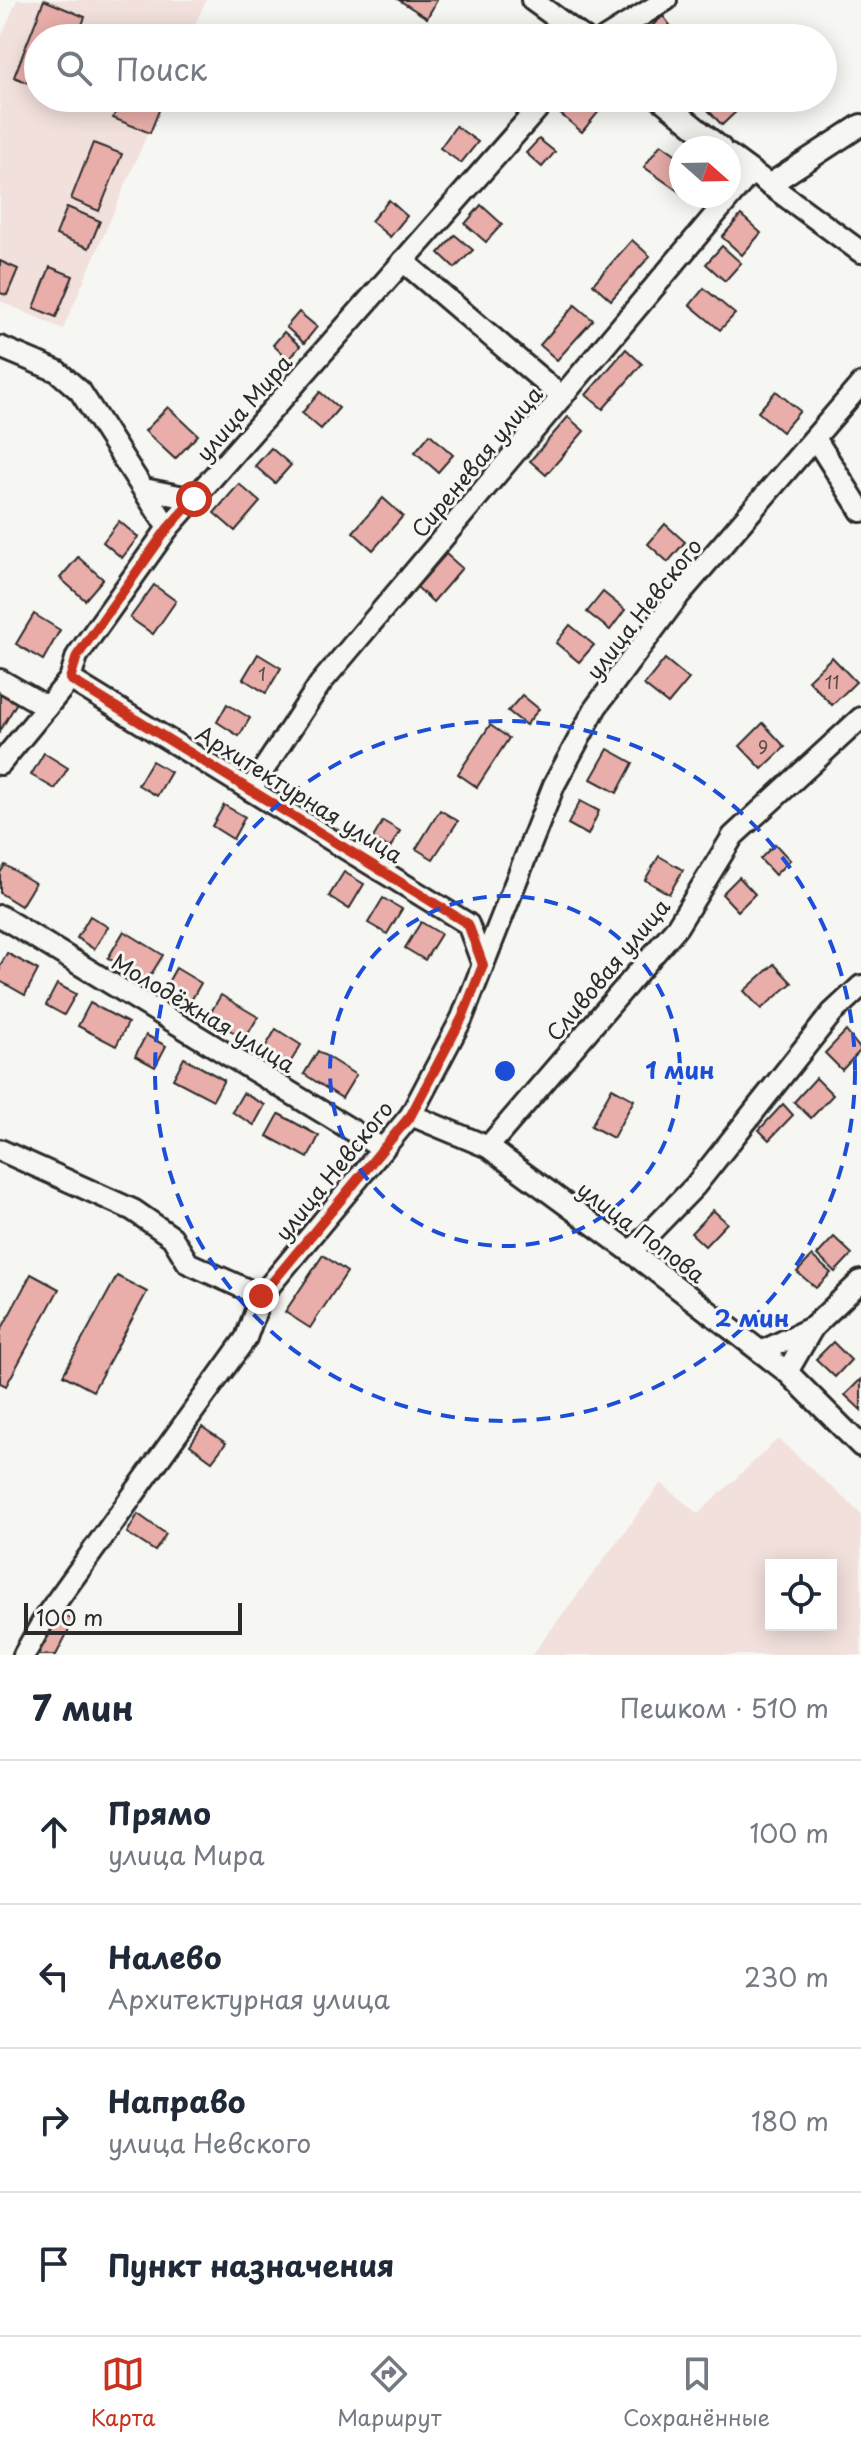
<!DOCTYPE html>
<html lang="ru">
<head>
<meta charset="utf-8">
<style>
	:root { --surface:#fff; --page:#f2f2f3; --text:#1f2937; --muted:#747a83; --line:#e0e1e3; --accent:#c8321e }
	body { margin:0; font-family:"Playpen Sans",sans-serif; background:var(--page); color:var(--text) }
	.controls { position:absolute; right:24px; bottom:24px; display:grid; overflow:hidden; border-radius:0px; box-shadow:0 4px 20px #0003 }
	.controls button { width:72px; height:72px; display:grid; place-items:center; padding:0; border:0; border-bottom:2px solid var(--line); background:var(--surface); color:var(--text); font:40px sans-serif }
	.compass { position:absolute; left:669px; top:136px; width:72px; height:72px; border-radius:50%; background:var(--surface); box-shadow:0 4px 20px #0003; rotate:110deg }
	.scale { position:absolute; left:24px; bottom:20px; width:218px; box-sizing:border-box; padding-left:8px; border:4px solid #2b2b2b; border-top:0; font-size:22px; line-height:28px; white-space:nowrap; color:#2b2b2b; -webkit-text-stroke:6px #f6f6f2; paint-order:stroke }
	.stop { position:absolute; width:24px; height:24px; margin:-18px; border:6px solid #c8321e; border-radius:50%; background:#fff }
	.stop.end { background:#c8321e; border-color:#fff; box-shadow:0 2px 8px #0008 }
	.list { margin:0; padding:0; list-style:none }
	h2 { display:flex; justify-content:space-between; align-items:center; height:104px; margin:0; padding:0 32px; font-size:34px }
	h2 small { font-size:26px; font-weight:400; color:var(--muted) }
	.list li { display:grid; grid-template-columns:52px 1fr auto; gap:24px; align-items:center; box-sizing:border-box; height:144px; padding:0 32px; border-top:2px solid var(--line) }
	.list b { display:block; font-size:30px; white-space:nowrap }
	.list p { margin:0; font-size:26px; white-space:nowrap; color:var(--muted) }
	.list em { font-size:26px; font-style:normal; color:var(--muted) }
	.icon { flex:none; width:44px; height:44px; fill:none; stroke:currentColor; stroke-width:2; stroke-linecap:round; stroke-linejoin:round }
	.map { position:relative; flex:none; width:861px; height:1655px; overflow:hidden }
	.search { position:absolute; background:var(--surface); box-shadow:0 4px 20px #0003; left:24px; right:24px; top:24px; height:88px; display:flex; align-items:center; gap:20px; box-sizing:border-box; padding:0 28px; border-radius:44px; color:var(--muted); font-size:30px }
	.sheet { height:680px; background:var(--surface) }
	nav { display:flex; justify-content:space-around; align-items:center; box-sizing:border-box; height:112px; border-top:2px solid var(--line); background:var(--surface); font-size:22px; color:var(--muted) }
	nav a { display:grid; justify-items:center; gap:4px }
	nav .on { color:var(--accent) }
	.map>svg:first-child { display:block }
	.built { fill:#f2e0dc; fill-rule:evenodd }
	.building { fill:#e9aeaa; stroke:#2b2b2b; stroke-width:2 }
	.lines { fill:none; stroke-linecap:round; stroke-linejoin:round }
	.minor-casing { stroke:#2b2b2b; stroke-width:26 }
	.minor { stroke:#f6f6f2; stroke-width:20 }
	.route { stroke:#c8321e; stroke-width:10 }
	.ring { fill:none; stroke:#1d4ed8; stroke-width:4; stroke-dasharray:14 10 }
	.labels { text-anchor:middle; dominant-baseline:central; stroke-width:6; stroke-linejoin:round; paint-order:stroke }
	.number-label { font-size:18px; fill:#5a4c4b }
	.street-label { font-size:22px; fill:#2b2b2b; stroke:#f6f6f2 }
	.centre { fill:#1d4ed8; stroke:#f6f6f2; stroke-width:4 }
	.ring-label { font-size:24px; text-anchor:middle; font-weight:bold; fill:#1d4ed8; stroke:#f6f6f2; stroke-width:6; stroke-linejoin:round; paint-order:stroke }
</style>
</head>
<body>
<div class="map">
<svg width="861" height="1655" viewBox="0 0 861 1655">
	<rect width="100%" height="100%" fill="#f6f6f2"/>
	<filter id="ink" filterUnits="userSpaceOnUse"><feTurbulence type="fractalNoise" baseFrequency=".0125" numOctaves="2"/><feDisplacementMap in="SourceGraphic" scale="16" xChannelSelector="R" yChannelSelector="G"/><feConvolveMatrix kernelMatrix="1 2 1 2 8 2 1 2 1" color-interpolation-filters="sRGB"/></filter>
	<g filter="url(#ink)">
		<g class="built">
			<polygon points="17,0 206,0 189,38 38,38 38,98 163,98 63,329 0,301 0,40"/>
			<path d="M778,1439l83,74v142h-329l129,-172 37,31zM771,1565h60v60h-60z"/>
		</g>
		<g class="building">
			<polygon points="44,0 85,17 77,38 38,38 38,87 14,77"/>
			<polygon points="399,0 437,0 427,18"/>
			<polygon points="663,16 670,25 655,38 646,38 643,34"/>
			<polygon points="121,98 164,98 150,133 113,118"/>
			<polygon points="572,98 588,98 601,109 582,132 559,113"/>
			<polygon points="716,98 732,98 741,107 722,125 706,108"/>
			<polygon points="456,126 478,142 461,163 440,148"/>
			<polygon points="539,139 555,152 542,167 526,153"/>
			<polygon points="93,143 122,154 99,211 71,199"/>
			<polygon points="661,144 681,158 681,193 644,167"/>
			<polygon points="389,200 407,216 390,237 371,221"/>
			<polygon points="481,205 502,224 486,242 465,224"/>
			<polygon points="67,207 100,221 89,248 56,235"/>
			<polygon points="741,215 761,233 742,255 722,237"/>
			<polygon points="455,235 473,250 455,268 439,253"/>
			<polygon points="632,240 650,256 611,300 593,284"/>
			<polygon points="722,246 741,263 725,281 706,264"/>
			<polygon points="0,261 18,269 7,295 0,293"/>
			<polygon points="50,267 73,276 56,317 34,308"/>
			<polygon points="704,288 735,314 720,330 690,305"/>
			<polygon points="575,305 593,320 557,360 540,345"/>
			<polygon points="299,312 317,327 304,343 286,327"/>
			<polygon points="284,332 300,346 289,360 273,345"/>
			<polygon points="626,349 642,364 603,409 586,395"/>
			<polygon points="776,391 800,411 782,432 758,412"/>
			<polygon points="320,392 339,408 321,429 302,413"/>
			<polygon points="168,407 198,435 175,459 145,431"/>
			<polygon points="568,417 584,431 546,475 530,461"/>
			<polygon points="430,434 453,455 438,472 415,452"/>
			<polygon points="271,448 291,465 275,483 255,466"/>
			<polygon points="239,484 260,502 235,531 214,513"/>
			<polygon points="383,498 403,516 373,550 353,532"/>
			<polygon points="119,521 138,537 122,558 103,542"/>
			<polygon points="665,524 685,542 668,562 648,544"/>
			<polygon points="446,554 462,568 433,602 417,587"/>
			<polygon points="78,557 103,579 85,600 60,578"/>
			<polygon points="154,585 176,601 153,634 130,618"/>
			<polygon points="603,592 625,610 610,630 587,612"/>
			<polygon points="34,614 60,630 43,660 16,644"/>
			<polygon points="570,625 594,645 579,662 556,643"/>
			<polygon points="258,654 281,668 266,693 243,679"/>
			<polygon points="832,657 856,682 832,705 808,680"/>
			<polygon points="665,659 689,679 668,704 644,685"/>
			<polygon points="0,688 19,699 0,731"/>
			<polygon points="522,695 539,709 526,725 508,711"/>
			<polygon points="227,704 250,718 239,736 217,722"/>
			<polygon points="763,723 785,747 762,769 740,746"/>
			<polygon points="490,725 509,738 477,787 458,774"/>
			<polygon points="608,749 633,763 617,793 591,779"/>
			<polygon points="44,753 68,768 55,789 31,775"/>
			<polygon points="152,761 171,772 157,796 138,785"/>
			<polygon points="580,801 599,811 588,835 568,824"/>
			<polygon points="224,805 245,817 233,839 212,826"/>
			<polygon points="440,810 458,821 433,859 416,849"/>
			<polygon points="383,821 400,831 390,848 373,838"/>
			<polygon points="775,844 790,860 775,875 760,859"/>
			<polygon points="659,856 683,870 669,894 645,880"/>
			<polygon points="5,865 35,883 21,906 0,893 0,873"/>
			<polygon points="344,872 364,884 349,909 329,896"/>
			<polygon points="739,877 755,894 738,911 722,894"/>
			<polygon points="383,898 402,909 387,934 368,923"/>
			<polygon points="90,916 108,927 94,949 77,938"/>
			<polygon points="421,922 441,934 425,960 405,948"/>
			<polygon points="124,931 163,955 147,981 108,958"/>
			<polygon points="7,953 38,970 25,995 0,981 0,966"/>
			<polygon points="774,964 792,983 761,1009 744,991"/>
			<polygon points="176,968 201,983 188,1006 163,991"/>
			<polygon points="57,984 76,994 64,1015 46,1005"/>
			<polygon points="221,995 258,1017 245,1039 208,1017"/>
			<polygon points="90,1003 128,1023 116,1046 78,1026"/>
			<polygon points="276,1029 301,1045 288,1066 263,1051"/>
			<polygon points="846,1031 861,1050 842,1070 825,1053"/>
			<polygon points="146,1035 166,1046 155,1067 135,1056"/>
			<polygon points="318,1051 356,1075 342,1098 304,1074"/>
			<polygon points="184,1058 224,1080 213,1100 173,1079"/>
			<polygon points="816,1078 833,1095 811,1118 794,1102"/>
			<polygon points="612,1088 634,1100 613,1138 591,1126"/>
			<polygon points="243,1093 265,1105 254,1125 232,1112"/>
			<polygon points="783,1104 793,1115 769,1140 759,1130"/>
			<polygon points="279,1114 319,1136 308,1158 267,1136"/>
			<polygon points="713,1210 727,1223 705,1246 691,1233"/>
			<polygon points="834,1237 852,1254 835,1272 817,1255"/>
			<polygon points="323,1255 347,1272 310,1328 285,1312"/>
			<polygon points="812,1256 831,1273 816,1288 797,1272"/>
			<polygon points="31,1274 59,1289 6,1386 0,1383 0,1332"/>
			<polygon points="117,1276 147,1292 93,1391 63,1375"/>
			<polygon points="833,1342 851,1360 835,1377 816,1359"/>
			<polygon points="861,1379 861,1410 845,1395"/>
			<polygon points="202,1427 226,1443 212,1461 190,1445"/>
			<polygon points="138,1514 166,1534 155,1551 127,1533"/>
			<polygon points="58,1613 74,1620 56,1655 37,1655"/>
		</g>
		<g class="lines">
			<g class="minor-casing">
				<g id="minor">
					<polyline points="532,0 584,38"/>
					<polyline points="605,38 666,0"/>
					<polyline points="659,98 721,148"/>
					<polyline points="729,155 861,252"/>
					<polyline points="769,185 861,125"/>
					<polyline points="403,261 562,397"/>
					<polyline points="0,347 57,371 80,391 168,528"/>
					<polyline points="815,438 861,511"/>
					<polyline points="144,489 194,499"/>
					<polyline points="70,679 468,924 483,965"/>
					<polyline points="0,680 47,707"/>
					<polyline points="0,764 70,679 77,656 168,528 547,98"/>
					<polyline points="250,790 320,684 751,172"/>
					<polyline points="0,916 383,1149"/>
					<polyline points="411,1115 488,1147 631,1252 787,1372 861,1446"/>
					<polyline points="488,1147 677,927 733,836 861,718"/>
					<polyline points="0,1150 133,1210 172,1237 188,1263 261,1296"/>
					<polyline points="631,1252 695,1186 832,1013 861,986"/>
					<polyline points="761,1352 813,1327"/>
					<polyline points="787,1372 813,1327 861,1281"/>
					<polyline points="24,1655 46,1616 246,1338 261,1296 411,1115 462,1018 554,785 596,707 679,595 861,384"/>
				</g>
			</g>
			<use href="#minor" class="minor"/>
		</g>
	</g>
	<g class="lines" filter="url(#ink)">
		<polyline class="route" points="194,499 168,528 77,656 70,679 468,924 483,965 462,1018 411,1115 261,1296"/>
	</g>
	<g class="ring">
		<circle cx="505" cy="1071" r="175"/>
		<circle cx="505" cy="1071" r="350"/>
	</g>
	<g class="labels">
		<g class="number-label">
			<text x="262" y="673">1</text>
			<text x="832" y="681">11</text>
			<text x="763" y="746">9</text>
		</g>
		<g class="street-label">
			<text transform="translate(243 407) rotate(-49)">улица Мира</text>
			<text transform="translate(476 461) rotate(-50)">Сиреневая улица</text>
			<text transform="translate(643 608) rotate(-52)">улица Невского</text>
			<text transform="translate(300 793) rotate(32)">Архитектурная улица</text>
			<text transform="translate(607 969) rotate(-50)">Сливовая улица</text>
			<text transform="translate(204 1012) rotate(31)">Молодёжная улица</text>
			<text transform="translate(333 1170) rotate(-51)">улица Невского</text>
			<text transform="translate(642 1231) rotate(37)">улица Попова</text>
		</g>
	</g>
	<circle cx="505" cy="1071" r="12" class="centre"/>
	<g class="ring-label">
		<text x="680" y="1079">1 мин</text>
		<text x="752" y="1327">2 мин</text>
	</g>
</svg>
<div class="controls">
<button><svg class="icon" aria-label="locate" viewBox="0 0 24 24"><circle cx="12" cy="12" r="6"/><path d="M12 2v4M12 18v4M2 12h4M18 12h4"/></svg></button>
</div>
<svg class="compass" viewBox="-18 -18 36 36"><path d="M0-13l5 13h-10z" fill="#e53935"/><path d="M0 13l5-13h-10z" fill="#747a83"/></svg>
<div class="scale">100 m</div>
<div class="stop" style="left:194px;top:499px"></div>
<div class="stop end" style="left:261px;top:1296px"></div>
<div class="search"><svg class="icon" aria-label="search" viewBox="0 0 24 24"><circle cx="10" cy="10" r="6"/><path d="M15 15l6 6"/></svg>Поиск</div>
</div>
<section class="sheet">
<h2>7 мин<small>Пешком · 510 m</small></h2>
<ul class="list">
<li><svg class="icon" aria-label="ahead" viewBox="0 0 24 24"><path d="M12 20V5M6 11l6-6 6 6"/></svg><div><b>Прямо</b><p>улица Мира</p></div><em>100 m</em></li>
<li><svg class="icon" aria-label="left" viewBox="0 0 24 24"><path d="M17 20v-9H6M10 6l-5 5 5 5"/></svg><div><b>Налево</b><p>Архитектурная улица</p></div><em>230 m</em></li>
<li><svg class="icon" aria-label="right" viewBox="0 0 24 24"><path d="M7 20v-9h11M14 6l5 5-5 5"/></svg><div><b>Направо</b><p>улица Невского</p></div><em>180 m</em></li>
<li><svg class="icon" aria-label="arrive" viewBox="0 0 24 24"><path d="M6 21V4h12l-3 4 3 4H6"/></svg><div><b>Пункт назначения</b></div></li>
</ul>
</section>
<nav>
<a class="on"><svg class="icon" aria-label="map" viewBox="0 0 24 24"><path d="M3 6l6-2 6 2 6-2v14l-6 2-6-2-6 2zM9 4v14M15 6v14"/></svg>Карта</a>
<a><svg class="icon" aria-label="directions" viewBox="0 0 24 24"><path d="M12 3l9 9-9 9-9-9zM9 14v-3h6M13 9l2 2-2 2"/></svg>Маршрут</a>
<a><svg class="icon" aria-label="saved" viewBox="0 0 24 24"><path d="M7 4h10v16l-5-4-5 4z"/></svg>Сохранённые</a>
</nav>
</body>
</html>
